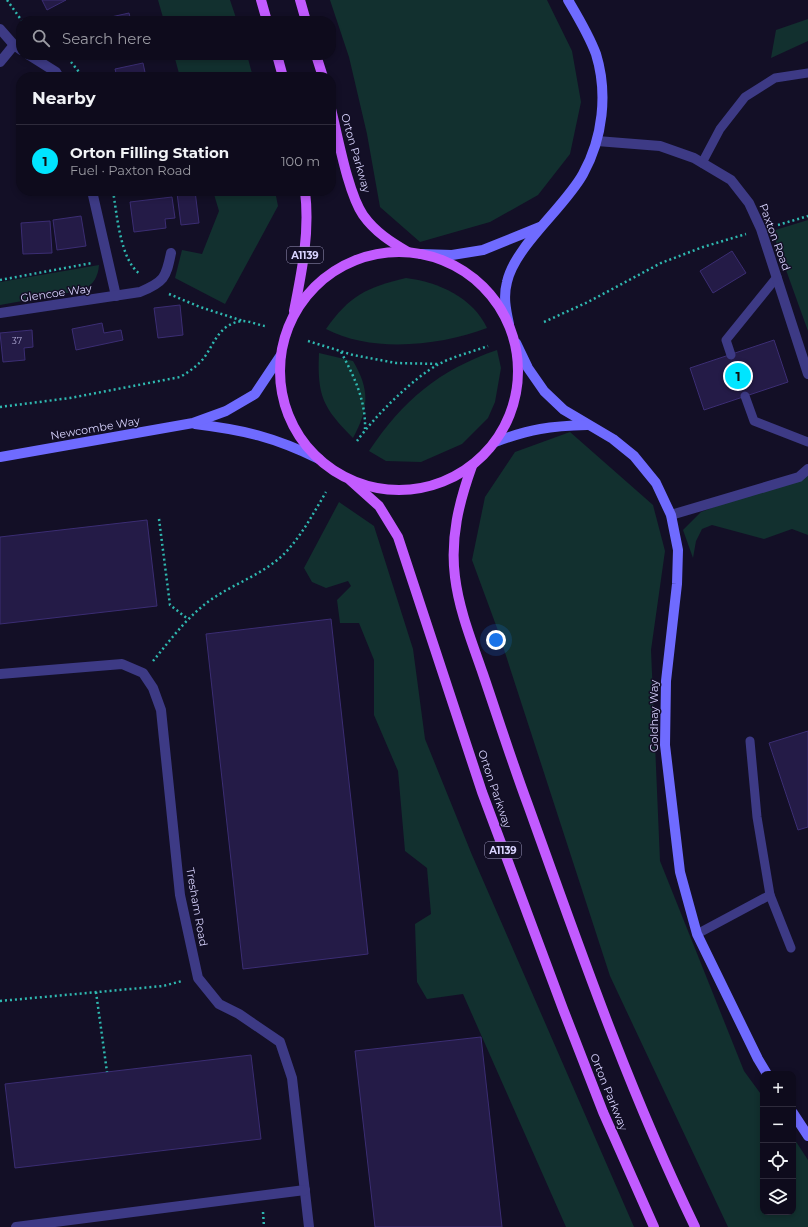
<!DOCTYPE html>
<html lang="en">
<head>
<meta charset="utf-8">
<style>
	:root { --surface:#0e0b1c; --page:#171425; --text:#f1f3f6; --muted:#9b9ba3; --line:#2e2b3b; --accent:#00e5ff }
	body { margin:0; font-family:Montserrat,sans-serif; background:var(--page); color:var(--text) }
	.controls { position:absolute; right:12px; bottom:12px; display:grid; overflow:hidden; border-radius:8px; box-shadow:0 2px 6px #0003 }
	.controls button { width:36px; height:36px; display:grid; place-items:center; padding:0; border:0; border-bottom:1px solid var(--line); background:var(--surface); color:var(--text); font:20px sans-serif }
	.you { position:absolute; left:496px; top:640px; width:14px; height:14px; margin:-10px; border:3px solid #fff; border-radius:50%; background:#1a73e8; box-shadow:0 0 0 6px #1a73e833 }
	.badge { display:grid; place-items:center; width:26px; height:26px; border-radius:50%; background:var(--accent); color:#111; font-size:13px; font-weight:700 }
	.pin { position:absolute; translate:-50% -50%; border:2px solid #fff; box-shadow:0 1px 4px #0006 }
	.list { margin:0; padding:0; list-style:none }
	h2 { display:flex; justify-content:space-between; align-items:center; height:52px; margin:0; padding:0 16px; font-size:17px }
	h2 small { font-size:13px; font-weight:400; color:var(--muted) }
	.list li { display:grid; grid-template-columns:26px 1fr auto; gap:12px; align-items:center; box-sizing:border-box; height:72px; padding:0 16px; border-top:1px solid var(--line) }
	.list b { display:block; font-size:15px; white-space:nowrap }
	.list p { margin:0; font-size:13px; white-space:nowrap; color:var(--muted) }
	.list em { font-size:13px; font-style:normal; color:var(--muted) }
	.icon { flex:none; width:22px; height:22px; fill:none; stroke:currentColor; stroke-width:2; stroke-linecap:round; stroke-linejoin:round }
	.map { position:relative; flex:none; width:808px; height:1227px; overflow:hidden }
	.search { position:absolute; background:var(--surface); box-shadow:0 2px 6px #0003; left:16px; top:16px; width:320px; height:44px; display:flex; align-items:center; gap:10px; box-sizing:border-box; padding:0 14px; border-radius:16px; color:var(--muted); font-size:15px }
	.panel { position:absolute; background:var(--surface); box-shadow:0 2px 6px #0003; left:16px; top:72px; width:320px; height:124px; border-radius:16px }
	.map>svg:first-child { display:block }
	.green { fill:#12302f }
	.building { fill:#241b47; stroke:#3b2d73 }
	.lines { fill:none; stroke-linecap:round; stroke-linejoin:round }
	.path { stroke:#2fb8b0; stroke-width:2.5; stroke-dasharray:2 3; stroke-linecap:butt }
	.lane { stroke:#3d3a85; stroke-width:9 }
	.street { stroke:#3d3a85; stroke-width:10 }
	.secondary { stroke:#6f6bff; stroke-width:10 }
	.primary { stroke:#c25bff; stroke-width:10 }
	.labels { text-anchor:middle; dominant-baseline:central; stroke-width:3; stroke-linejoin:round; paint-order:stroke }
	.number-label { font-size:9px; fill:#aca6d1 }
	.shield { fill:#130f26; stroke:#9e99be; stroke-width:1 }
	.shield-label { font-size:10px; font-weight:bold; fill:#d9d4ff }
	.street-label { font-size:11px; fill:#d9d4ff; stroke:#130f26 }
</style>
</head>
<body>
<div class="map">
<svg width="808" height="1227" viewBox="0 0 808 1227">
	<rect width="100%" height="100%" fill="#130f26"/>
	<g class="green">
		<polygon points="158,0 230,0 237,21 164,21"/>
		<polygon points="330,0 547,0 572,51 581,102 570,154 538,195 490,222 420,242 380,207 367,134 349,57"/>
		<polygon points="808,19 808,41 771,58 776,30"/>
		<polygon points="174,55 247,55 253,77 180,77"/>
		<polygon points="213,191 275,191 278,206 225,304 175,278 182,250 202,254 219,211"/>
		<polygon points="808,220 808,331 772,231"/>
		<path d="M99,265c-1,12 -5,18 -15,25l-84,15v-23z"/>
		<path d="M406,278c33,4 67,20 81,50 -48,18 -115,25 -161,1 23,-33 41,-42 80,-51z"/>
		<path d="M497,350l4,18 -6,34 -7,16 -26,26 -41,18 -35,-1 -17,-10c34,-51 70,-81 128,-101z"/>
		<path d="M319,353l34,8c17,29 16,47 0,77 -30,-30 -36,-42 -34,-85z"/>
		<polygon points="570,432 653,505 665,551 651,650 660,861 744,1071 763,1097 763,1212 793,1212 793,1137 808,1160 808,1227 728,1227 610,976 497,628 472,560 485,497 515,452"/>
		<polygon points="808,471 808,535 792,529 764,539 712,525 702,529 696,541 693,558 683,530 701,512"/>
		<polygon points="339,502 374,526 413,649 425,739 472,855 634,1227 566,1227 463,994 427,999 417,982 415,924 431,914 427,868 405,851 398,771 374,715 374,660 359,623 340,623 337,600 351,586 348,581 326,588 312,582 304,568"/>
	</g>
	<g class="building">
		<polygon points="42,0 66,0 47,10"/>
		<polygon points="129,13 131,21 102,21 102,19"/>
		<polygon points="110,55 124,55 110,58"/>
		<polygon points="143,63 146,77 117,77 115,69"/>
		<polygon points="195,191 199,223 181,225 177,193"/>
		<polygon points="172,197 175,218 165,219 166,228 134,232 130,202"/>
		<polygon points="81,216 86,246 57,250 53,220"/>
		<polygon points="50,221 52,253 23,254 21,223"/>
		<polygon points="732,251 746,273 713,293 700,271"/>
		<polygon points="180,305 183,335 158,338 154,308"/>
		<polygon points="102,323 104,333 121,330 123,340 76,350 72,329"/>
		<polygon points="32,330 33,347 24,348 25,360 3,362 0,333"/>
		<polygon points="774,340 788,382 704,410 690,368"/>
		<polygon points="147,520 157,606 0,624 0,537"/>
		<polygon points="331,619 368,954 243,969 206,634"/>
		<polygon points="808,731 808,827 798,830 769,743"/>
		<polygon points="481,1037 502,1227 375,1227 355,1051"/>
		<polygon points="251,1055 261,1139 15,1168 5,1084"/>
	</g>
	<g class="lines">
		<g class="path">
			<polyline points="7,0 22,21"/>
			<polyline points="71,62 83,77"/>
			<path d="M113,191c4,23 7,69 27,83"/>
			<polyline points="778,225 808,216"/>
			<polyline points="0,280 92,263"/>
			<polyline points="169,294 200,307 243,321"/>
			<polyline points="544,322 588,302 661,263 703,247 746,234"/>
			<polyline points="308,341 353,355 396,363 438,364"/>
			<path d="M341,352c13,24 25,49 24,77"/>
			<path d="M0,407l70,-9 110,-21c9,-5 17,-11 24,-19 11,-16 16,-35 39,-37 7,0 15,4 22,5"/>
			<path d="M357,441c17,-24 56,-63 82,-77 15,-8 33,-12 49,-18"/>
			<polyline points="159,519 170,605 188,619"/>
			<path d="M153,661c19,-23 37,-48 62,-64 23,-15 50,-24 70,-44 17,-18 28,-39 41,-61"/>
			<polyline points="96,992 107,1072"/>
			<polyline points="0,1001 163,986 182,981"/>
			<polyline points="263,1212 264,1227"/>
		</g>
		<g class="lane">
			<polyline points="702,163 720,129 745,97 775,78 808,73"/>
			<polyline points="731,355 726,340 777,277"/>
			<polyline points="745,396 754,421 808,442"/>
			<polyline points="750,741 757,817 770,895"/>
			<polyline points="697,934 770,895 791,948"/>
		</g>
		<g class="street">
			<polyline points="0,29 14,45 21,50"/>
			<polyline points="29,55 56,72 59,77"/>
			<polyline points="0,62 14,45"/>
			<polyline points="597,141 660,146 694,158 731,180 749,203 761,229 808,374"/>
			<polyline points="92,191 116,296"/>
			<path d="M0,313l140,-21c24,-10 26,-14 31,-39"/>
			<polyline points="671,515 799,477 808,469"/>
			<polyline points="0,674 122,664 143,673 153,688 161,710 180,895 198,978 219,1004 239,1014 280,1042 292,1078 309,1227"/>
			<polyline points="16,1227 305,1190"/>
		</g>
		<g class="secondary">
			<polyline points="421,254 452,255 483,250 540,227"/>
			<path d="M509,324c-3,-14 -6,-27 -2,-42 8,-36 58,-75 76,-108 20,-36 25,-81 13,-120 -7,-19 -18,-37 -28,-54"/>
			<polyline points="516,343 528,368 544,391 564,410 613,439 634,456 656,483 671,515 678,550 677,584 666,681 665,745 680,872 697,934 758,1059 767,1074"/>
			<path d="M195,424c49,6 79,13 124,35"/>
			<path d="M495,442c35,-13 55,-16 92,-17"/>
			<polyline points="0,457 193,423 226,411 255,394 281,355"/>
			<polyline points="793,1113 808,1136"/>
		</g>
		<g class="primary">
			<polyline points="261,0 267,21"/>
			<polyline points="300,0 306,21"/>
			<polyline points="277,55 283,77"/>
			<polyline points="316,55 323,77"/>
			<path d="M331,109c7,28 17,84 32,106 12,17 28,27 45,37"/>
			<circle cx="399" cy="371" r="119"/>
			<path d="M294,311c8,-40 16,-79 11,-120"/>
			<path d="M472,466c-13,36 -22,72 -17,111 4,33 17,65 28,97 15,44 29,88 45,131 51,142 101,286 167,422"/>
			<polyline points="350,480 379,506 398,537 482,792 563,1009 603,1112 654,1227"/>
		</g>
	</g>
	<g class="labels">
		<g class="number-label">
			<text x="17" y="340">37</text>
		</g>
		<g class="shield">
			<rect x="287" y="247" width="36" height="16" rx="3"/>
			<rect x="485" y="842" width="36" height="16" rx="3"/>
		</g>
		<g class="shield-label">
			<text x="305" y="255">A1139</text>
			<text x="503" y="850">A1139</text>
		</g>
		<g class="street-label">
			<text transform="translate(356 153) rotate(74)">Orton Parkway</text>
			<text transform="translate(775 237) rotate(70)">Paxton Road</text>
			<text transform="translate(56 293) rotate(-8)">Glencoe Way</text>
			<text transform="translate(95 428) rotate(-10)">Newcombe Way</text>
			<text transform="translate(654 716) rotate(-90)">Goldhay Way</text>
			<text transform="translate(495 789) rotate(71)">Orton Parkway</text>
			<text transform="translate(197 907) rotate(80)">Tresham Road</text>
			<text transform="translate(609 1092) rotate(68)">Orton Parkway</text>
		</g>
	</g>
</svg>
<div class="controls">
<button>+</button>
<button>−</button>
<button><svg class="icon" aria-label="locate" viewBox="0 0 24 24"><circle cx="12" cy="12" r="6"/><path d="M12 2v4M12 18v4M2 12h4M18 12h4"/></svg></button>
<button><svg class="icon" aria-label="layers" viewBox="0 0 24 24"><path d="M12 4l9 5-9 5-9-5zM3 14l9 5 9-5"/></svg></button>
</div>
<div class="you"></div>
<div class="pin badge" style="left:738px;top:376px">1</div>
<div class="search"><svg class="icon" aria-label="search" viewBox="0 0 24 24"><circle cx="10" cy="10" r="6"/><path d="M15 15l6 6"/></svg>Search here</div>
<section class="panel">
<h2>Nearby<small></small></h2>
<ul class="list">
<li><span class="badge">1</span><div><b>Orton Filling Station</b><p>Fuel · Paxton Road</p></div><em>100 m</em></li>
</ul>
</section>
</div>
</body>
</html>
